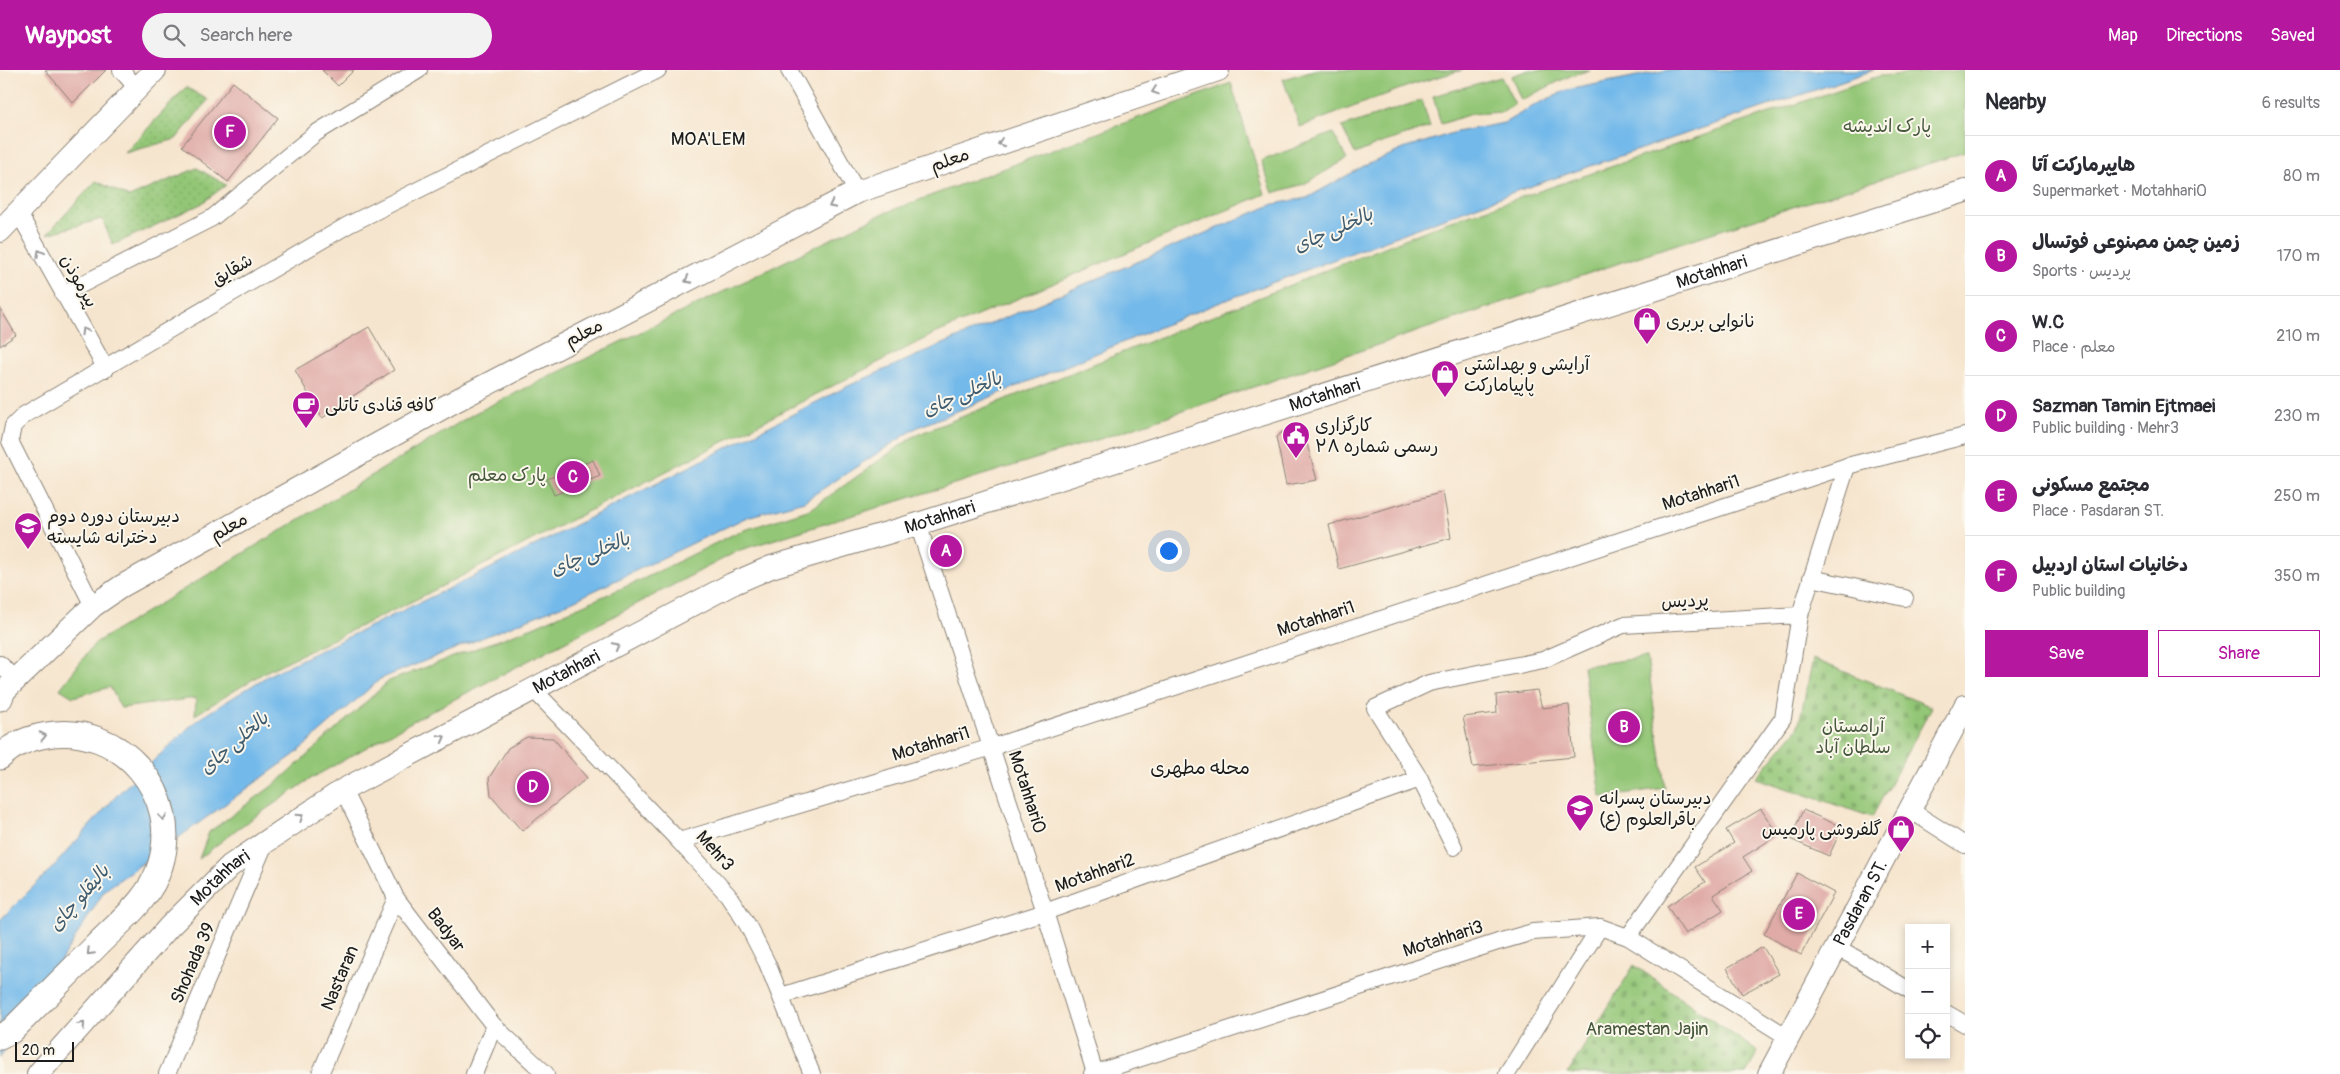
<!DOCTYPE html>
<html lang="en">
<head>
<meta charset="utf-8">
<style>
	:root { --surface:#fff; --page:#f2f2f3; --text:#2b2b33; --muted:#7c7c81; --line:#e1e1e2; --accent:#b5179e }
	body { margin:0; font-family:Pangolin,"Playpen Sans Arabic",sans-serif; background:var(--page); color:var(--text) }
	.controls { position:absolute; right:15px; bottom:15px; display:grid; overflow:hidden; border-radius:0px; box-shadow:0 2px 8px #0003 }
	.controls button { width:45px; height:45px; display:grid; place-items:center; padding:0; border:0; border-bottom:1px solid var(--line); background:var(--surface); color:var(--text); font:25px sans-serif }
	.scale { position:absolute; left:15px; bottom:12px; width:59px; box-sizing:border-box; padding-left:5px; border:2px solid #1c1c1c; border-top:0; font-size:14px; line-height:18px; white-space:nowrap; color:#1c1c1c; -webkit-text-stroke:4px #fbf7ec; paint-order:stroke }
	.you { position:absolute; left:1168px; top:480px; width:18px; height:18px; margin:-12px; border:4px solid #fff; border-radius:50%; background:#1a73e8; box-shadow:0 0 0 8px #1a73e833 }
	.badge { display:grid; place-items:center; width:32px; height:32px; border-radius:50%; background:var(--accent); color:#fff; font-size:16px; font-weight:700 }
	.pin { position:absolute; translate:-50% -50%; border:2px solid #fff; box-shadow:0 1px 5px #0006 }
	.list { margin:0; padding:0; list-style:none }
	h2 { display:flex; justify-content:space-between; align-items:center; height:65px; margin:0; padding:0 20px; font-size:21px }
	h2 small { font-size:16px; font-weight:400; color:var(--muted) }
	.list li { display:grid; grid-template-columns:32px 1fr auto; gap:15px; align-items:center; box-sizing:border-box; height:80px; padding:0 20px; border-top:1px solid var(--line) }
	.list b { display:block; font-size:19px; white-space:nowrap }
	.list p { margin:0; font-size:16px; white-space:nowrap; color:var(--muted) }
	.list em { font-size:16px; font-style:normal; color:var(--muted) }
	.actions { display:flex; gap:10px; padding:15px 20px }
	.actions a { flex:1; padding:11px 0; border:1px solid var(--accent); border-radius:0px; text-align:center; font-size:18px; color:var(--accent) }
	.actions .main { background:var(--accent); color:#fff }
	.icon { flex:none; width:28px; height:28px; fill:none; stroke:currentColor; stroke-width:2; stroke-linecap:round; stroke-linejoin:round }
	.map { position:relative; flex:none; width:1965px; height:1004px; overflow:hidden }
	header { display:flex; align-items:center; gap:30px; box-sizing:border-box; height:70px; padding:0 25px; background:var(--accent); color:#fff }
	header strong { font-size:24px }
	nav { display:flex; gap:28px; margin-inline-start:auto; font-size:18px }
	.search { width:350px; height:45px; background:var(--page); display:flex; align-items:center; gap:12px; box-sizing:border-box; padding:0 18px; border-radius:28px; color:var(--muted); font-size:19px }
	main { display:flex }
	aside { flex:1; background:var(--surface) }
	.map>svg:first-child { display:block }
	.grass { fill:url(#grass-dots); stroke:#587149 }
	.cemetery { fill:url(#cemetery-stones); stroke:#587149 }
	.park { fill:#93c676; stroke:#587149 }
	.water { fill:#73b9ea; stroke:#486a83 }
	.building { fill:#e0aba7 }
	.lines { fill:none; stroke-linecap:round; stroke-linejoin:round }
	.minor-casing { stroke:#898075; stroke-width:18 }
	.secondary-casing { stroke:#898075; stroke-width:24 }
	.primary-casing { stroke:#898075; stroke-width:27 }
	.minor { stroke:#fff; stroke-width:16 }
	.secondary { stroke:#fff; stroke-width:22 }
	.primary { stroke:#fff; stroke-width:25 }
	.oneway { stroke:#999 }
	.labels { text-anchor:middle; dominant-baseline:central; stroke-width:4; stroke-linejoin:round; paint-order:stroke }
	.park-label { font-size:18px; fill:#46583c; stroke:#fbf7ec }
	.street-label { font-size:18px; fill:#1c1c1c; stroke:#fbf7ec }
	.poi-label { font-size:18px; fill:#1c1c1c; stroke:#fbf7ec; text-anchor:start }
	.neighbourhood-label { font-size:19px; fill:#1c1c1c; stroke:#fbf7ec }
	.water-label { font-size:19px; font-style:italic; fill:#3f5b6e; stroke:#fbf7ec }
</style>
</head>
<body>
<header>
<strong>Waypost</strong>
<div class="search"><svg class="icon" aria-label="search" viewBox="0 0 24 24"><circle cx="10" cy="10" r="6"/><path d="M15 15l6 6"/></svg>Search here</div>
<nav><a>Map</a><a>Directions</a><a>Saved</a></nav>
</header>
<main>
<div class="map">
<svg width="1965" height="1004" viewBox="0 0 1965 1004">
	<defs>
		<pattern id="grass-dots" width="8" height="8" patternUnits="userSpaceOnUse" patternTransform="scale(1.25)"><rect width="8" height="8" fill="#93c676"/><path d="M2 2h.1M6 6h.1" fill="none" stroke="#7eaa66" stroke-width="1.8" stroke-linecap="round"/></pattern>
		<pattern id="cemetery-stones" width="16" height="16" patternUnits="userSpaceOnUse" patternTransform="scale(1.25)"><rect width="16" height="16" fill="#93c676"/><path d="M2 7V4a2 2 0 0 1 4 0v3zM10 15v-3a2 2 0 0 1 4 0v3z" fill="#7eaa66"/></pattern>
	</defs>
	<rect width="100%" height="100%" fill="#fbf7ec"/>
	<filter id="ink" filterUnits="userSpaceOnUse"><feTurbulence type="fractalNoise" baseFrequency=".02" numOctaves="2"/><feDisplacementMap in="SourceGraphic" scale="10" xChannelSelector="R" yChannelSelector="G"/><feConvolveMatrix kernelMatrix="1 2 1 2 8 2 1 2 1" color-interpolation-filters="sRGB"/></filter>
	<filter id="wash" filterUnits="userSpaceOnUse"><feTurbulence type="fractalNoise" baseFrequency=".0096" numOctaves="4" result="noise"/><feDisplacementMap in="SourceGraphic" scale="20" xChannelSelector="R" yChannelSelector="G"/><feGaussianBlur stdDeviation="1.12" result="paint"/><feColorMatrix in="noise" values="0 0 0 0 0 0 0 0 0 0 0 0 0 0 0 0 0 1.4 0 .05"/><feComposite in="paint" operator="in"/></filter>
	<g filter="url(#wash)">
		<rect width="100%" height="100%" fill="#f6e5ce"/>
		<g class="grass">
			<polygon points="186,17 208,30 176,69 125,83"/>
			<polygon points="197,98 226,115 201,134 113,175 102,149 47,164 96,111 129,127"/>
		</g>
		<g class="cemetery">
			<polygon points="1813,589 1932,637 1872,747 1756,708 1798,658"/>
			<polygon points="1634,895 1758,982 1746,1004 1567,1004"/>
		</g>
		<g class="park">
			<polygon points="1314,0 1462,0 1411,15 1300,57 1283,9"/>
			<polygon points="1529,0 1590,0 1570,6 1521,30 1511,6"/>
			<polygon points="1965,0 1965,82 1646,184 1100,369 740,480 413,651 312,708 237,759 199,789 209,762 279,711 389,611 533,557 645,508 738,462 811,439 914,366 1442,154 1879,6"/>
			<polygon points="1501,7 1515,34 1503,42 1471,44 1441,54 1433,26"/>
			<polygon points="1231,13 1265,124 932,265 419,528 265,602 195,645 196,628 121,638 110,617 73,627 60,619 95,573 475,343 882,144"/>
			<polygon points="1422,30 1430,57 1376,75 1355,84 1342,57"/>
			<polygon points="1333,63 1347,89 1304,114 1273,123 1261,91"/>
			<polygon points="1647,587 1665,718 1601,727 1583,596"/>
		</g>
		<polygon class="water" points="1668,0 1874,0 1511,123 1213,235 916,358 804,431 747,447 573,531 380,609 294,685 105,820 0,988 0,850 54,796 118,724 197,650 269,605 487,500 848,316 936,277 1274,134 1307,128 1364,96 1406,78 1456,62 1504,53 1537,34 1567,20"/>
		<g id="blocks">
			<g class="building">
				<polygon points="45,0 106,0 73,33"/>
				<polygon points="322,0 354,0 338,16"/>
				<polygon points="233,12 278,48 228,112 182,76"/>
				<polygon points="0,238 16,265 0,276"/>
				<polygon points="369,257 394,300 345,331 346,334 322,348 295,300"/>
				<polygon points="1302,356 1317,410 1286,415 1276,367 1282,362"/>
				<polygon points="593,390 600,406 554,425 547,409"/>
				<polygon points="1443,422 1451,468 1339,499 1329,455"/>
				<polygon points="1537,620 1542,638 1569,635 1574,687 1473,697 1463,647 1497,643 1496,625"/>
				<polygon points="527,667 553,668 587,708 522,761 491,725 489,708 508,678"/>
				<polygon points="1761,739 1778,765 1743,787 1752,801 1713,825 1723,840 1685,864 1667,836 1705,812 1695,797 1734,773 1726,760"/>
				<polygon points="1803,740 1842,757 1829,786 1790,769"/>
				<polygon points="1797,803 1834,823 1801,885 1764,864"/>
				<polygon points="1763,877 1779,904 1742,924 1727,898"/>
			</g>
		</g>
	</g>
	<g filter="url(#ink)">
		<use href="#blocks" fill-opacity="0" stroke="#898075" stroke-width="1"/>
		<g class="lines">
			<g class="minor-casing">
				<g id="minor">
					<polyline points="121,0 137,18"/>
					<polyline points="789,0 857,122"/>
					<polyline points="18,142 106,299"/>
					<polyline points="63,224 212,148 316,63 419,0"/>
					<polyline points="918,454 1045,842 1095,1003"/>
					<polyline points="1811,508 1905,528"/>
					<polyline points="93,536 10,371 13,356 24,345 348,155 658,0"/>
					<polyline points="1800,545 1847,396"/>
					<polyline points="0,594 17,610"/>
					<polyline points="534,620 679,771 728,825 747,854 767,893 812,1004"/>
					<polyline points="343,720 396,828 494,956 546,1004"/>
					<polyline points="1910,740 1965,775"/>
					<polyline points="679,771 992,677 1847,396 1965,366"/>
					<polyline points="1454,777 1420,709 1375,638 1429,613 1543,590 1623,555 1800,545 1783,648 1628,867"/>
					<polyline points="1837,877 1909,920"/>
					<polyline points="781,926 1045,842 1420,709"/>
					<polyline points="1946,943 1965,954"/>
					<polyline points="167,1004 266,771"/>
					<polyline points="320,1004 396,828"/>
					<polyline points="474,1004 494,956"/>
					<polyline points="1092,1004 1498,872 1533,862 1600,857 1628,867 1789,968"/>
					<polyline points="1507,1004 1600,857"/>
				</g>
			</g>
			<g class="secondary-casing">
				<g id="secondary">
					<polyline points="0,161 155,0"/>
					<polyline points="2,623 93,536 122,516 457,330 857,122 1218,0"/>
					<path id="s1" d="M38,1004l131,-147 61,-61 113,-76 389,-206 39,-17 147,-43 1047,-333"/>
					<path id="s2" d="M1769,1004l196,-368"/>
				</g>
			</g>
			<g class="primary-casing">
				<g id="primary">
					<polyline points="0,628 2,623"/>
					<path d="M0,687c13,-13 29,-19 47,-22 74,-13 136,60 113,131 -10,34 -42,57 -66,82 -27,27 -55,55 -83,83l-11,6"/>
				</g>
			</g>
			<use href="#minor" class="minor"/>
			<use href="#secondary" class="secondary"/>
			<use href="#primary" class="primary"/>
		</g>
		<defs><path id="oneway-chevron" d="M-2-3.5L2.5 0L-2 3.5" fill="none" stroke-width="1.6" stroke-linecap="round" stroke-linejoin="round" transform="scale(1.25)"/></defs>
		<g class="oneway">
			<use href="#oneway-chevron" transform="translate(1155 21) rotate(161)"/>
			<use href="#oneway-chevron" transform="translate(1001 73) rotate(161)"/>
			<use href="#oneway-chevron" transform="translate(832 135) rotate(153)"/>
			<use href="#oneway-chevron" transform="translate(40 183) rotate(-118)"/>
			<use href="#oneway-chevron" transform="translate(688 210) rotate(153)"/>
			<use href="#oneway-chevron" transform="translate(84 261) rotate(-120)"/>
			<use href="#oneway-chevron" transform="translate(616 576) rotate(-28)"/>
			<use href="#oneway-chevron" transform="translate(43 666) rotate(-12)"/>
			<use href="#oneway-chevron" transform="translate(442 668) rotate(-28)"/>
			<use href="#oneway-chevron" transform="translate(163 747) rotate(80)"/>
			<use href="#oneway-chevron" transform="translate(300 747) rotate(-34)"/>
			<use href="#oneway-chevron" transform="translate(90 882) rotate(135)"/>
			<use href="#oneway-chevron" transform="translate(82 955) rotate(-48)"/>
		</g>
	</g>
	<defs>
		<g id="shop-pin" transform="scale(1.4375)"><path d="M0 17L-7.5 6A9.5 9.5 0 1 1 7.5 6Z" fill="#b5179e" stroke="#fbf7ec"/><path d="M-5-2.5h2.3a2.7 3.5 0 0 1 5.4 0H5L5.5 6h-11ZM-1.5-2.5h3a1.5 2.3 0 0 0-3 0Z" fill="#fff"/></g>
		<g id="cafe-pin" transform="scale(1.4375)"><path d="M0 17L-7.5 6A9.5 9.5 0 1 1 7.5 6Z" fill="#b5179e" stroke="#fbf7ec"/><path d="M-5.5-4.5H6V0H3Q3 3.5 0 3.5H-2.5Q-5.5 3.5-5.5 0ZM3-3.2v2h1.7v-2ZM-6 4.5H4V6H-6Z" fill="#fff"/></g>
		<g id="civic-pin" transform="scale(1.4375)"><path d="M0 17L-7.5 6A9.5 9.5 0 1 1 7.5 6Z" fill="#b5179e" stroke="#fbf7ec"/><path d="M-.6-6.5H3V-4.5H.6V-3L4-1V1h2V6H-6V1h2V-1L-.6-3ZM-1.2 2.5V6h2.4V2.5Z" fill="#fff"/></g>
		<g id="school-pin" transform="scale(1.4375)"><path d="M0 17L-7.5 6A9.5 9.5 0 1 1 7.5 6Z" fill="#b5179e" stroke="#fbf7ec"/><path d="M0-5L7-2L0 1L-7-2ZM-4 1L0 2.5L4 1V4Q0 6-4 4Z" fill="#fff"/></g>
	</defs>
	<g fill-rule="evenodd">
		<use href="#shop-pin" x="1647" y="251"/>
		<use href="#shop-pin" x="1445" y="304"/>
		<use href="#cafe-pin" x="306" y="335"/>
		<use href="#civic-pin" x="1296" y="365"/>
		<use href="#school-pin" x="28" y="456"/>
		<use href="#school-pin" x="1580" y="738"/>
		<use href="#shop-pin" x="1901" y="759"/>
	</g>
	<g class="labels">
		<g class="park-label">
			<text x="1887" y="56">پارک اندیشه</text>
			<text x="507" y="405">پارک معلم</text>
			<text x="1853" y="656">آرامستان<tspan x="1853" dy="21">سلطان آباد</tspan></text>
			<text x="1647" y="959">Aramestan Jajin</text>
		</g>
		<g class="street-label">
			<text transform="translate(950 90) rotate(-19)">معلم</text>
			<text transform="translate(232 200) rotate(-31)">شقایق</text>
			<text stroke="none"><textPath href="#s1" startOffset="1888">Motahhari</textPath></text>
			<text transform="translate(79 211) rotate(61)">پیرموذن</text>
			<text transform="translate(584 263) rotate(-27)">معلم</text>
			<text stroke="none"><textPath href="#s1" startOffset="1482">Motahhari</textPath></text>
			<text transform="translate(1701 423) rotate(-18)">Motahhari1</text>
			<text stroke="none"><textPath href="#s1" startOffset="1078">Motahhari</textPath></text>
			<text transform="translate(229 457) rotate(-29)">معلم</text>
			<text transform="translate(1685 531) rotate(-3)">پردیس</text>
			<text transform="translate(1316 549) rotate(-18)">Motahhari1</text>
			<text stroke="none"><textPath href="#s1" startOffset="672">Motahhari</textPath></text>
			<text transform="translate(931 674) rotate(-17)">Motahhari1</text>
			<text transform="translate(1027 722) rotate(72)">Motahhari0</text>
			<text transform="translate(715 781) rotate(48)">Mehr3</text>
			<text transform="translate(1095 803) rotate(-20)">Motahhari2</text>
			<text stroke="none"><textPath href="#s1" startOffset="268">Motahhari</textPath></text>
			<text stroke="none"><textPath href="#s2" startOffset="194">Pasdaran ST.</textPath></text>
			<text transform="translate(446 860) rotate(53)">Badyar</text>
			<text transform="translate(1443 869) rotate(-18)">Motahhari3</text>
			<text transform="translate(193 893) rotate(-67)">Shohada 39</text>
			<text transform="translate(340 908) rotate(-67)">Nastaran</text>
		</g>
		<g class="poi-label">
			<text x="1666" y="251">نانوایی بربری</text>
			<text x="1464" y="294">آرایشی و بهداشتی<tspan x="1464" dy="21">پاپیامارکت</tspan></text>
			<text x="325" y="335">کافه قنادی تاتلی</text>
			<text x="1315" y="355">کارگزاری<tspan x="1315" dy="21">رسمی شماره ۲۸</tspan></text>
			<text x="47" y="446">دبیرستان دوره دوم<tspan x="47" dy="21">دخترانه شایسته</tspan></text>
			<text x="1599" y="728">دبیرستان پسرانه<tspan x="1599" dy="21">باقرالعلوم (ع)</tspan></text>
			<text x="1882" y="759" text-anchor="end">گلفروشی پارمیس</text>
		</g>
		<g class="neighbourhood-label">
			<text x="708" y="69">MOA'LEM</text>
			<text x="1200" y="698">محله مطهری</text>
		</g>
		<g class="water-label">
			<text transform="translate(1333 160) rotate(-24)">بالخلی چای</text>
			<text transform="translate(962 324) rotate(-24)">بالخلی چای</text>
			<text transform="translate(590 484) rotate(-23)">بالخلی چای</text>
			<text transform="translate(234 673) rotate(-41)">بالخلی چای</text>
			<text transform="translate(79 828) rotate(-49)">بالیقلو چای</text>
		</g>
	</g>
</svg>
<div class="controls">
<button>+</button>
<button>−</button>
<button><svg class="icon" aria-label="locate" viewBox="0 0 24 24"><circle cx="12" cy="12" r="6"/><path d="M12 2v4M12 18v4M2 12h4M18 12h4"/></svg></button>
</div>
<div class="scale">20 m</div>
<div class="you"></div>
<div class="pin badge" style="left:946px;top:481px">A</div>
<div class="pin badge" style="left:1624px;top:657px">B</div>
<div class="pin badge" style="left:573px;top:407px">C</div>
<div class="pin badge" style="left:533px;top:717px">D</div>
<div class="pin badge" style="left:1799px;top:844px">E</div>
<div class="pin badge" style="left:230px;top:62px">F</div>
</div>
<aside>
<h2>Nearby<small>6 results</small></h2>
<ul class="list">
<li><span class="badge">A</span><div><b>هایپرمارکت آتا</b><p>Supermarket · Motahhari0</p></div><em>80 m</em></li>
<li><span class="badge">B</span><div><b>زمین چمن مصنوعی فوتسال</b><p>Sports · پردیس</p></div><em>170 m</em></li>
<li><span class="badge">C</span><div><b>W.C</b><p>Place · معلم</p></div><em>210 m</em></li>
<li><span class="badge">D</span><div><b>Sazman Tamin Ejtmaei</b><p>Public building · Mehr3</p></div><em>230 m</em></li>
<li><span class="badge">E</span><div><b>مجتمع مسکونی</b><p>Place · Pasdaran ST.</p></div><em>250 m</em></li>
<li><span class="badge">F</span><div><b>دخانیات استان اردبیل</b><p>Public building</p></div><em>350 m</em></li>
</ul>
<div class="actions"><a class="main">Save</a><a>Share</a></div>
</aside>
</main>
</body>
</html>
